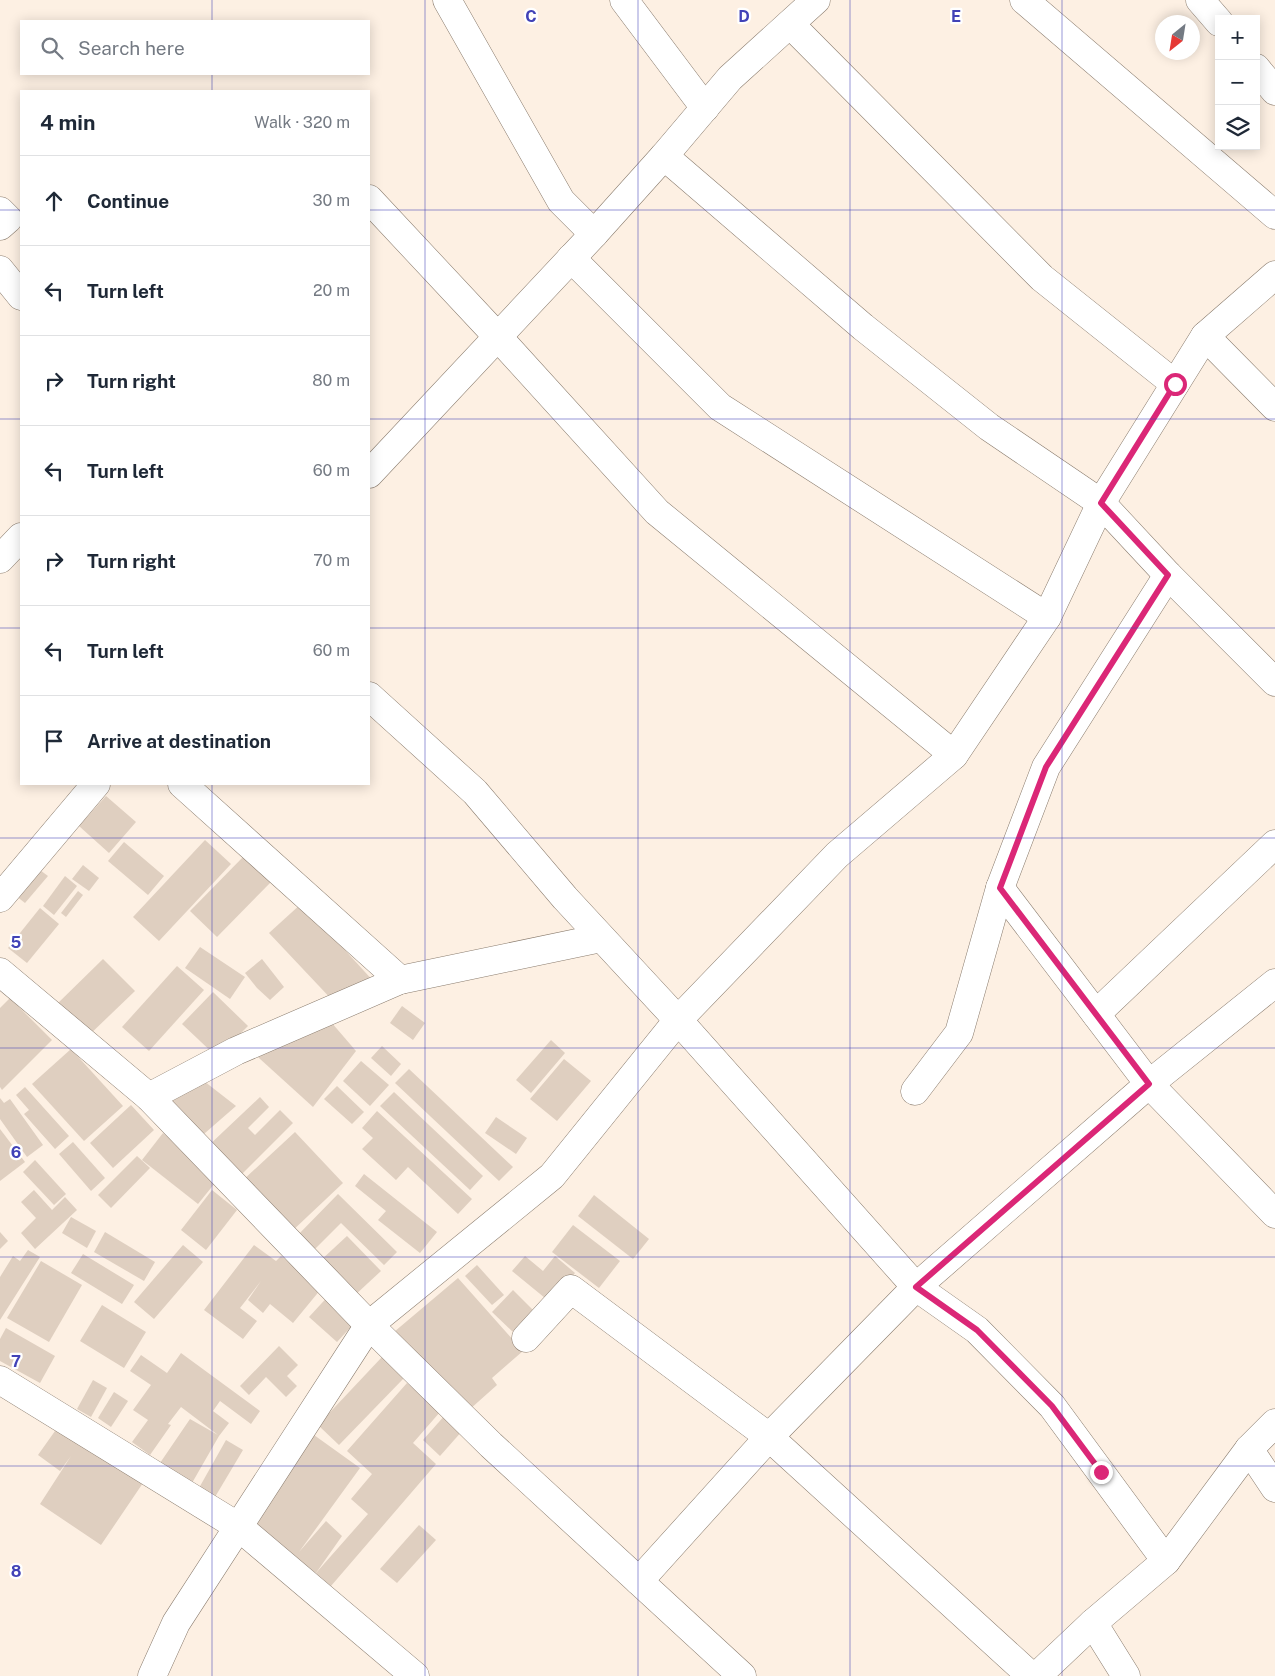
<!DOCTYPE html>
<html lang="en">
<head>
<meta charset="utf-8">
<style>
	:root { --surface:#fff; --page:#f6f6f7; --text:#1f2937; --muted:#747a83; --line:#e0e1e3 }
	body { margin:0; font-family:"Public Sans",sans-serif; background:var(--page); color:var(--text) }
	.controls { position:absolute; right:15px; top:15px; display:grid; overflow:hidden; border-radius:0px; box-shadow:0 2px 12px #0003 }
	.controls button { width:45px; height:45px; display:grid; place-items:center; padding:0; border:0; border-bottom:1px solid var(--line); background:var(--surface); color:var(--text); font:25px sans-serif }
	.compass { position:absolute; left:1155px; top:15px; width:45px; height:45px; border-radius:50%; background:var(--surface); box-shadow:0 2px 12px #0003; rotate:210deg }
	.stop { position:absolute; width:15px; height:15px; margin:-11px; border:4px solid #db2777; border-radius:50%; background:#fff }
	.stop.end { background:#db2777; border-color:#fff; box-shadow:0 1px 5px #0008 }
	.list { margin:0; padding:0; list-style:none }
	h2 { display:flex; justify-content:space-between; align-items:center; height:65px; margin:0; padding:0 20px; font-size:21px }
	h2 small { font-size:16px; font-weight:400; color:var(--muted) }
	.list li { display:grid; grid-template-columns:32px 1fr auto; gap:15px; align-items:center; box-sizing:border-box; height:90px; padding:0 20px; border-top:1px solid var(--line) }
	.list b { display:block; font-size:19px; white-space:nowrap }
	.list em { font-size:16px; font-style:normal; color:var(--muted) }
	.icon { flex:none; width:28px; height:28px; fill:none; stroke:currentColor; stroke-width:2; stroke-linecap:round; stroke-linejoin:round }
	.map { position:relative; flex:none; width:1275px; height:1676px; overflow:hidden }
	.search { position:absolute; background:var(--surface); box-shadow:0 2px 12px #0003; left:20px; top:20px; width:350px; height:55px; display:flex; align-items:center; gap:12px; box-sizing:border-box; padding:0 18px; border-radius:0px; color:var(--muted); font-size:19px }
	.panel { position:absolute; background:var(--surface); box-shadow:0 2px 12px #0003; left:20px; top:90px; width:350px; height:695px; border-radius:0px }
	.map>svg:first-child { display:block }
	.building { fill:#dfcfc0 }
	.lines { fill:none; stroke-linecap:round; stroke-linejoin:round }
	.minor-casing { stroke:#8a7c6e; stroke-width:29 }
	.minor { stroke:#fff; stroke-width:28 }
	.route { stroke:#db2777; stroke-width:6 }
	.grid { fill:none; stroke:#4142b7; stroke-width:1; stroke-opacity:0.55 }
	.grid-label { font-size:16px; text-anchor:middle; font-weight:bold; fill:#4142b7; stroke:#fff; stroke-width:4.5; stroke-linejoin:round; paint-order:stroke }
</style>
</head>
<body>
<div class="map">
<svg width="1275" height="1676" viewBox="0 0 1275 1676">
	<rect width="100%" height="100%" fill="#fdf0e3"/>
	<g class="building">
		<polygon points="106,796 136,822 109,853 79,826"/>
		<polygon points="205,840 231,864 159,941 133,917"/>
		<polygon points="124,842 164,876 148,895 108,861"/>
		<polygon points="244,856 271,882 217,937 190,911"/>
		<polygon points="33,865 48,876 25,903 11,892"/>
		<polygon points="83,865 99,878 89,891 72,879"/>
		<polygon points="65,876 77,886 54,915 43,906"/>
		<polygon points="78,891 83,895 66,917 61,913"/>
		<polygon points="302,903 375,983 335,1003 269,933"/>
		<polygon points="40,908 59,924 27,963 8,948"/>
		<polygon points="200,947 245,977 230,999 185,968"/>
		<polygon points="103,959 135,991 85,1039 54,1007"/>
		<polygon points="262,959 284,987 270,1000 257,988 245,973"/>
		<polygon points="177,966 204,990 149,1051 122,1027"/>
		<polygon points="213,992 248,1026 217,1057 182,1024"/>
		<polygon points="10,998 52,1040 2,1090 0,1087 0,1008"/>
		<polygon points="402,1006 425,1023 413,1040 390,1023"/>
		<polygon points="325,1015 356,1051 313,1107 250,1050"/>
		<polygon points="551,1040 565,1053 531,1093 516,1080"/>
		<polygon points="382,1046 401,1064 391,1076 371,1058"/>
		<polygon points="71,1049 123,1106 84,1141 32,1084"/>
		<polygon points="564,1059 591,1081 557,1121 530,1099"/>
		<polygon points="361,1061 389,1085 370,1106 343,1081"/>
		<polygon points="409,1069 513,1167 499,1181 395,1083"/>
		<polygon points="200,1078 236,1106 197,1140 159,1098"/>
		<polygon points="337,1086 364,1112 352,1124 324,1099"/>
		<polygon points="25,1087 69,1136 55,1149 24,1114 29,1110 16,1095"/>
		<polygon points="394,1092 483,1176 470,1190 380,1106"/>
		<polygon points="260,1097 269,1107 248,1128 255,1135 280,1110 293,1123 239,1177 206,1148"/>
		<polygon points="0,1098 4,1103 10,1099 43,1145 27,1157 0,1119"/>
		<polygon points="131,1105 154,1130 113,1168 90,1143"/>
		<polygon points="377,1111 472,1199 458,1214 408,1167 396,1180 362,1149 373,1138 362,1128"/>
		<polygon points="496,1117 527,1138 516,1154 485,1133"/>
		<polygon points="0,1129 25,1162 0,1181"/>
		<polygon points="295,1132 343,1183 290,1233 241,1182"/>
		<polygon points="163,1133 219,1178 198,1204 142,1160"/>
		<polygon points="73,1142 105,1178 91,1191 59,1154"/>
		<polygon points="137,1156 150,1168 111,1208 98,1195"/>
		<polygon points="35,1160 66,1194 54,1205 23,1172"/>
		<polygon points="364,1174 437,1232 420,1253 378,1220 386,1211 355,1186"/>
		<polygon points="34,1190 52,1210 65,1197 77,1210 35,1249 21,1233 36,1218 21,1202"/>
		<polygon points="212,1190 237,1210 206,1250 181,1230"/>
		<polygon points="338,1194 397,1252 384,1265 341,1223 312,1252 296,1237"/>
		<polygon points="594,1195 649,1239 633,1259 578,1216"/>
		<polygon points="71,1217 96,1231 87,1248 62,1233"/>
		<polygon points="573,1225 620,1261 599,1288 552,1252"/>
		<polygon points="0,1232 8,1241 0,1249"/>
		<polygon points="105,1232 155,1262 144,1281 94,1252"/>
		<polygon points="347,1236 381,1271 354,1296 320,1261"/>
		<polygon points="183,1245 203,1262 154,1319 134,1302"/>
		<polygon points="254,1245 276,1261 281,1256 321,1289 293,1323 270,1304 263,1313 248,1300 261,1281 240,1308 257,1321 243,1339 204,1310"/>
		<polygon points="28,1250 40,1257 0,1320 0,1277 13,1256 20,1261"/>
		<polygon points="83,1254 134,1285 122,1304 71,1273"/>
		<polygon points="525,1256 543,1271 555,1256 575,1273 563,1289 556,1284 545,1298 512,1271"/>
		<polygon points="41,1261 82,1285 49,1342 7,1318"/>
		<polygon points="477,1265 504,1295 492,1305 465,1276"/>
		<polygon points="458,1278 523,1351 492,1378 497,1385 469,1410 394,1332"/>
		<polygon points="513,1290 536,1313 516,1335 492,1312"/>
		<polygon points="332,1292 360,1317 337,1342 309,1317"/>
		<polygon points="102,1305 146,1332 124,1368 80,1341"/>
		<polygon points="6,1328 55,1356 40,1383 0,1361 0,1339"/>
		<polygon points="279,1346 298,1365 287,1376 297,1386 286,1397 266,1377 249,1395 240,1386"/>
		<polygon points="181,1353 260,1411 251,1424 220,1401 213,1411 229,1423 219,1436 192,1483 160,1463 190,1419 218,1435 181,1407 168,1424 171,1425 150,1455 132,1442 148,1420 133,1410 151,1385 130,1371 141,1355 167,1373"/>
		<polygon points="382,1357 404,1378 339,1445 318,1425"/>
		<polygon points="93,1380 107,1388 91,1417 77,1409"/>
		<polygon points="407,1383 440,1412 413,1443 436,1464 331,1586 316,1573 368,1514 351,1499 372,1474 347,1451"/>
		<polygon points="114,1392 128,1401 111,1427 98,1418"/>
		<polygon points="446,1414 463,1430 440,1456 423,1440"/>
		<polygon points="60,1424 145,1480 101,1545 40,1504 71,1456 60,1471 38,1455"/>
		<polygon points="314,1435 360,1468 299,1552 326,1521 342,1536 316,1573 250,1524"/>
		<polygon points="226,1440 243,1450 215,1497 199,1488"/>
		<polygon points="419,1525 436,1540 397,1583 380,1569"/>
	</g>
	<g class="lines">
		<g class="minor-casing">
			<g id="minor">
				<polyline points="447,0 561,201 594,234"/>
				<polyline points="624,0 705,108"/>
				<polyline points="1024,0 1275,215"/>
				<polyline points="1200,0 1219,22"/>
				<polyline points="790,24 1042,278 1175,384"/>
				<polyline points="1256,68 1275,91"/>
				<polyline points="664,156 863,327 989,427 1101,503 1168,575 1275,682"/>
				<polyline points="369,199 498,337 657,512 954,755"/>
				<polyline points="0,211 8,219 0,226"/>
				<polyline points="571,258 720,407 1047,617"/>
				<polyline points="0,270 21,296"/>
				<polyline points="1205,336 1275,407"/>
				<polyline points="369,474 594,234 664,156 730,78 816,0"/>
				<polyline points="0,559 21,537"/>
				<polyline points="369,696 475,792 565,898 678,1020 916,1287 977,1330 1052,1406 1166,1561"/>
				<polyline points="182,784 400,980"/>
				<polyline points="1000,888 1149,1084 1275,1214"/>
				<polyline points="0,898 96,784"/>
				<polyline points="0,972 149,1097 369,1325 491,1445 742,1676"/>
				<polyline points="1096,1014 1275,844"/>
				<polyline points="915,1091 959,1033 1000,888 1046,767 1168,575"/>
				<polyline points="149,1097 236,1051 400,980 601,938"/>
				<polyline points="526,1338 571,1289 769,1437 1031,1676"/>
				<polyline points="0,1380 239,1527 415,1676"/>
				<polyline points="1249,1449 1275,1488"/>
				<polyline points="639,1581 769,1437 916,1287 1149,1084 1275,983"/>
				<polyline points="1093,1623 1126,1676"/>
				<polyline points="152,1676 176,1623 369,1325 552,1176 678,1020 837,855 954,755 1047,617 1101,503 1205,336 1275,275"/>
				<polyline points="1037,1676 1093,1623 1166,1561 1249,1449 1275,1423"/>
			</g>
		</g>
		<use href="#minor" class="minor"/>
	</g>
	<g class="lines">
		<polyline class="route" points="1101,1472 1052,1406 977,1330 916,1287 1149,1084 1000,888 1046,767 1168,575 1101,503 1175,384"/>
	</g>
	<path class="grid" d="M212,0v21M425,0v1676M638,0v1676M850,0v1676M1062,0v1676M212,74v17M0,210h21M369,210h906M0,419h21M369,419h906M0,628h21M369,628h906M212,784v892M0,838h1275M0,1048h1275M0,1257h1275M0,1466h1275"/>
	<g class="grid-label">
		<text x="531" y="22">C</text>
		<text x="744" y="22">D</text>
		<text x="956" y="22">E</text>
		<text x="16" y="948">5</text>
		<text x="16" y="1158">6</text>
		<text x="16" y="1367">7</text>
		<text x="16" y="1577">8</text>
	</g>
</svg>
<div class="controls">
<button>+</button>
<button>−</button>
<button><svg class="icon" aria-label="layers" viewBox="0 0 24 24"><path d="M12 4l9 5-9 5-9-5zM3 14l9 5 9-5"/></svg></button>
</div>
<svg class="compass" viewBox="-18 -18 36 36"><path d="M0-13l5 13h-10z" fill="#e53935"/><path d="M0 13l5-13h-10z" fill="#747a83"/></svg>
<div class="stop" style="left:1175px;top:384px"></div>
<div class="stop end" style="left:1101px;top:1472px"></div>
<div class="search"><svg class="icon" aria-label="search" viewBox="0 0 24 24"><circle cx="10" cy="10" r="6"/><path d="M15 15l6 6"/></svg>Search here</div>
<section class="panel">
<h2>4 min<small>Walk · 320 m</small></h2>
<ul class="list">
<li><svg class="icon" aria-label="ahead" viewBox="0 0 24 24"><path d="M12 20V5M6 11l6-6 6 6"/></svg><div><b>Continue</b></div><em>30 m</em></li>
<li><svg class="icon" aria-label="left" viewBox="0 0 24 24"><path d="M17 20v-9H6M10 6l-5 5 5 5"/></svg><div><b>Turn left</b></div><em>20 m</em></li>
<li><svg class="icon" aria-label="right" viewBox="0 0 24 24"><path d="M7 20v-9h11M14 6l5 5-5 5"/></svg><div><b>Turn right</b></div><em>80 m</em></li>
<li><svg class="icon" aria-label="left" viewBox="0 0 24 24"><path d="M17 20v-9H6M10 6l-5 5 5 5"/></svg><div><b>Turn left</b></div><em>60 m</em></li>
<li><svg class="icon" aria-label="right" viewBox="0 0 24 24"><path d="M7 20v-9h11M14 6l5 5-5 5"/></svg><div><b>Turn right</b></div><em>70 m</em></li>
<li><svg class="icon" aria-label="left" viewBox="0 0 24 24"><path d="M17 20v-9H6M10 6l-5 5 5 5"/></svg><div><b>Turn left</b></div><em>60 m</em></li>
<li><svg class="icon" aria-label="arrive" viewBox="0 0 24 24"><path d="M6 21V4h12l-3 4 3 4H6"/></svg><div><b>Arrive at destination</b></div></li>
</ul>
</section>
</div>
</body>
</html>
